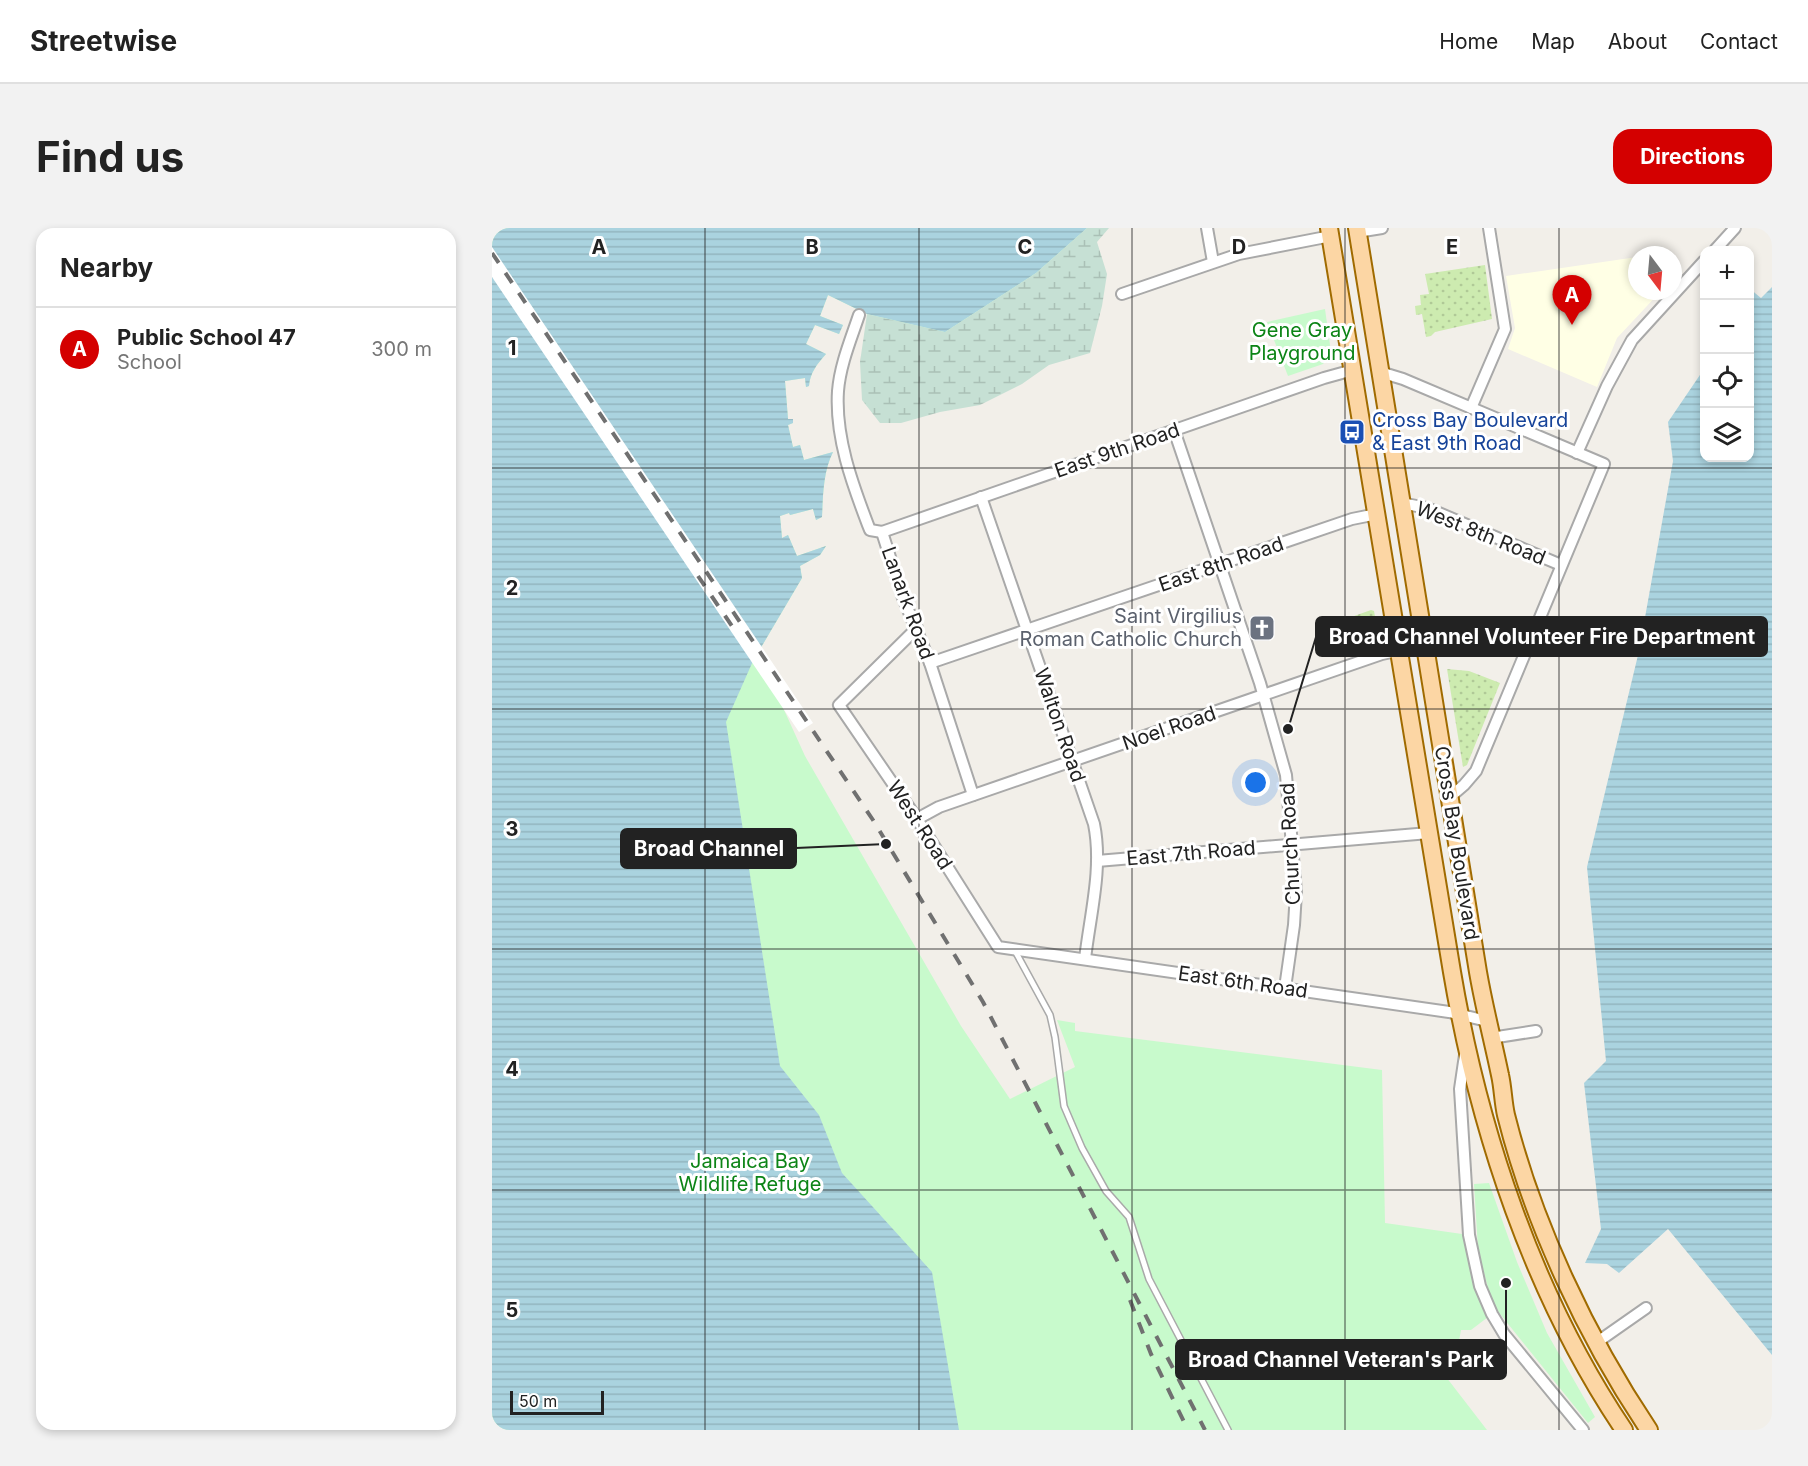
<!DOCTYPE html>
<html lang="en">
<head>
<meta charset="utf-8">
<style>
	:root { --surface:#fff; --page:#f2f2f2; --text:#222; --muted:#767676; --line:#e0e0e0; --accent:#d40000 }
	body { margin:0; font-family:Inter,sans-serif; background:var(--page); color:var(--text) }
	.controls { position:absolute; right:18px; top:18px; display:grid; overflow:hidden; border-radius:12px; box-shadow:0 3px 9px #0003 }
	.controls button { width:54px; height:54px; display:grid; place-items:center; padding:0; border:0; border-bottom:2px solid var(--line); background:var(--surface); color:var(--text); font:30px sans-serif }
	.compass { position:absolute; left:1136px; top:18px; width:54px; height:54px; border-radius:50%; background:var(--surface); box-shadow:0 3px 9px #0003; rotate:164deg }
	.scale { position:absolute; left:18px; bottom:15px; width:94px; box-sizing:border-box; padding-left:6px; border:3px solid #222; border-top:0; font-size:16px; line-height:21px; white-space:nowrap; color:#222; -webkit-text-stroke:4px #fff; paint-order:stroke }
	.you { position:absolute; left:764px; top:555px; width:21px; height:21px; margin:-15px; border:4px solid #fff; border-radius:50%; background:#1a73e8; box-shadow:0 0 0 9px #1a73e833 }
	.badge { display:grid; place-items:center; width:39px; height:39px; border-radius:50%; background:var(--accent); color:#fff; font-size:20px; font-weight:700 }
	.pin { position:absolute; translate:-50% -50px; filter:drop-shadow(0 2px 3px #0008) }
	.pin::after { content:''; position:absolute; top:32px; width:21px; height:18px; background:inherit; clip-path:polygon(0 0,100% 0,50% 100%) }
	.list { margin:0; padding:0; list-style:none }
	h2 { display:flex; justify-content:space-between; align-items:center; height:78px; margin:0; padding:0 24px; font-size:26px }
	h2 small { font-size:20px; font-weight:400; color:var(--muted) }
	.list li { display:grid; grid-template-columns:39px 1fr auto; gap:18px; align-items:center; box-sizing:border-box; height:84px; padding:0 24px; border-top:2px solid var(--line) }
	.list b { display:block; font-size:22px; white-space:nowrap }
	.list p { margin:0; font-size:20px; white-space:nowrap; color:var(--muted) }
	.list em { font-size:20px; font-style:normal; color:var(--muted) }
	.icon { flex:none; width:33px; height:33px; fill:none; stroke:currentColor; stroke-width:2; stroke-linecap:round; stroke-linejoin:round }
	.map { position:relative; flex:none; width:1280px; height:1202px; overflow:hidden; border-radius:18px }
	header { display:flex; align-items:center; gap:36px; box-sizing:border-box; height:84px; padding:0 30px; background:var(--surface); border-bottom:2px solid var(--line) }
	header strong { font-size:28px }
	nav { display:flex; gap:33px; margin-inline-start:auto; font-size:21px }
	.intro { display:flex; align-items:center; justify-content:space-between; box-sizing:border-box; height:144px; padding:0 36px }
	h1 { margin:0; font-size:42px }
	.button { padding:15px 27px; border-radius:18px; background:var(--accent); color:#fff; font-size:21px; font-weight:700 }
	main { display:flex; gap:36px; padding:0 36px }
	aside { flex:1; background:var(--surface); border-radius:18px; box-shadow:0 3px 9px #0003 }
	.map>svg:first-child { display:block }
	.education { fill:#ffffe5 }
	.grass { fill:url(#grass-dots) }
	.wetland { fill:url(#wetland-marsh) }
	.park { fill:#c8facc }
	.water { fill:url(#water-rules) }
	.pier { fill:#fff }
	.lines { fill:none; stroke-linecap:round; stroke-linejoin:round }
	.service-casing { stroke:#a9a9a9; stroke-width:8 }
	.minor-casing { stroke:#a9a9a9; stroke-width:14 }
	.primary-casing { stroke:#a06b00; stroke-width:20 }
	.service { stroke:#fff; stroke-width:5 }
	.minor { stroke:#fff; stroke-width:10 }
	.primary { stroke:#fcd6a4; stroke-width:16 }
	.rail { stroke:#707070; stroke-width:4; stroke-dasharray:12 12; stroke-linecap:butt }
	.grid { fill:none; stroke:#222; stroke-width:1.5; stroke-opacity:0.55 }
	.labels { text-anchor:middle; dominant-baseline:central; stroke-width:6; stroke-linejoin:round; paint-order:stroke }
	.park-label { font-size:20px; fill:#0c8416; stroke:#fff }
	.transit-label { font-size:20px; fill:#164399; stroke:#fff; text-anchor:start }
	.street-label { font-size:20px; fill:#222; stroke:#fff }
	.worship-label { font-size:20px; fill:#5b616d; stroke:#fff; text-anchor:end }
	.grid-label { font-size:20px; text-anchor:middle; font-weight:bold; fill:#222; stroke:#fff; stroke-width:6; stroke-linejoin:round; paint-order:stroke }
	.leader { fill:none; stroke:#222; stroke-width:2 }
	.callout-dot { fill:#222; stroke:#fff; stroke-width:2 }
	.callout { fill:#222; stroke:#222; stroke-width:2 }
	.callout-label { font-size:21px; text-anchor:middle; font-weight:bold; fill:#fff }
</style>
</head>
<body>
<header>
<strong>Streetwise</strong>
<nav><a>Home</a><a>Map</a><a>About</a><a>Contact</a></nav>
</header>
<div class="intro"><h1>Find us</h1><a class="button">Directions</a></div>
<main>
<aside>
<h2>Nearby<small></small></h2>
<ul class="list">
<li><span class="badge">A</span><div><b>Public School 47</b><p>School</p></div><em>300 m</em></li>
</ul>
</aside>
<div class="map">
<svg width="1280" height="1202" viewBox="0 0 1280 1202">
	<defs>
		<pattern id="grass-dots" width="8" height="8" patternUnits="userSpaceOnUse" patternTransform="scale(1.5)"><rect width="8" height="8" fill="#cdebb0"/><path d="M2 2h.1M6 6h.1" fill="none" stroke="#b0c997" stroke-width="1.8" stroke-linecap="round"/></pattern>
		<pattern id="wetland-marsh" width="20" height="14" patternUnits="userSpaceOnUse" patternTransform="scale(1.5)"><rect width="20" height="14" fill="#c6e0d4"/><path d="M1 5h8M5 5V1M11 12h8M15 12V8" fill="none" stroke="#aac0b6"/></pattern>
		<pattern id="water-rules" width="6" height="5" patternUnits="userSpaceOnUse" patternTransform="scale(1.5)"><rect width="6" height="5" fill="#aad3df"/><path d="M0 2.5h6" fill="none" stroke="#92b5bf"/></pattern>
	</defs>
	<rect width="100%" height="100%" fill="#f2efe9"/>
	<polygon class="education" points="1145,29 1145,63 1169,63 1125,110 1105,159 1016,121 1023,100 1014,48"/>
	<g class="grass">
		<polygon points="993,37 1000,91 943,104 939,108 934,109 930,86 924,87 923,78 929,77 928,67 937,66 933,46"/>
		<polygon points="879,382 882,383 887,411 845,427 834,401 851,394 851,392"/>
		<polygon points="955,441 977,443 1008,455 975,537 971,539"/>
	</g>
	<polygon class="wetland" points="595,0 617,0 605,14 615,46 610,78 598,125 557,137 530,156 488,177 448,184 409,195 388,195 370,172 368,134 375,86 453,104 544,45"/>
	<g class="park">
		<path d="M0,0h595l-51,45 -91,59 -78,-18 -39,-19 -8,21 23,9 -4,9 -24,-9 -9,19 20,10c-9,10 -16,19 -17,32l-3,1 -1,-9 -20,3 3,38h5v4l-5,2 5,22 7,-2 4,15 29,-8c-10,20 -10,44 -11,65l-6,3 -3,-11 -23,6 -1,-2 -9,3 2,22 6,-3 9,21 29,-10 -6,9 -20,11 2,12 -49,83 27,40 25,55 156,270 49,73 65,-32 -18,-47 18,3v8l307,39 3,153 84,12 23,79 -21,16h-10l-2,11 -26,19 54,70h-995z"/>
		<polygon points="833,81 839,124 831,136 796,148 775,94"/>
		<polygon points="997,955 1025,1034 1055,1105 1103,1189 1096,1195 1000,1076 986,1021 982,956"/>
	</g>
	<g class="water">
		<path d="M0,0h595l-51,45 -91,59 -78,-18 -39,-19 -8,21 23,9 -4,9 -24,-9 -9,19 20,10c-9,10 -16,19 -17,32l-3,1 -1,-9 -20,3 3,38h5v4l-5,2 5,22 7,-2 4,15 29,-8c-10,20 -10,44 -11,65l-6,3 -3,-11 -23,6 -1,-2 -9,3 2,22 6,-3 9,21 29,-10 -6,9 -20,11 2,12 -49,83 -27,61 54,344 39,49 23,58 90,99 27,158h-467z"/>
		<polygon points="1280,59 1280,1127 1176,1001 1127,1045 1115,1036 1093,1035 1109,1001 1092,855 1114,833 1095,639 1147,423 1181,233 1176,194 1212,141 1212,230 1258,230 1258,61 1269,70"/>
	</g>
	<polygon class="pier" points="0,19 321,495 307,504 0,49"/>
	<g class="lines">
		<g class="service-casing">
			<polyline id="service" points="522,721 558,787 563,809 572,878 590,920 614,963 637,989 657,1051 736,1202"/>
		</g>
		<g class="minor-casing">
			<g id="minor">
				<polyline points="715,0 721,34"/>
				<polyline points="865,4 890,0"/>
				<polyline points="1223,22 1243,0"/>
				<polyline points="630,66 747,26 839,8"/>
				<path d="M367,87c-8,24 -19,50 -21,76 -3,46 14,92 30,134l2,5 12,2"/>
				<polyline points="888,144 911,151 1112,236 984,543 972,557 958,569"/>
				<polyline points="979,180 1013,101 997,0"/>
				<polyline points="682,202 768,455 794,547 804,664 802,697 793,760"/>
				<polyline points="1085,225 1115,158 1140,112 1212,33"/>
				<path d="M489,269l113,327c9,44 -4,91 -9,135"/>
				<polyline points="909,275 935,280 1069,337"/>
				<polyline points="390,304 832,150 861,142"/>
				<polyline points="390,304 410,367 438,435 481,567"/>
				<polyline points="425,400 347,477 425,591 506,719 957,784 995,793"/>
				<polyline points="438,435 860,291 885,286"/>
				<polyline points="425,591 447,579 890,426 933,417"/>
				<polyline points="605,633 937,605"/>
				<polyline points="999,810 1044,803"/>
				<polyline points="973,827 968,861 977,1007 988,1058 1000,1086 1012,1106 1091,1202"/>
				<polyline points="1104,1115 1154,1080"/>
			</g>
		</g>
		<g class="primary-casing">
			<g id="primary">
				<path d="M837,0l123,744c27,159 81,323 172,458"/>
				<path d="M865,0l121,744c6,35 15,69 22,103 3,13 3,27 6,40 27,108 81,223 143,315"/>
			</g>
		</g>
		<use href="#service" class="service"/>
		<use href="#minor" class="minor"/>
		<use href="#primary" class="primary"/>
		<g class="rail">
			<polyline points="0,25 381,592 491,774 713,1202"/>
			<polyline points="206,348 246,407"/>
			<polyline points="638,1072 659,1126 696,1202"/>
		</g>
	</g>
	<path class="grid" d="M213,0v1202M427,0v1202M640,0v1202M853,0v1202M1067,0v1202M0,240h1280M0,481h1280M0,721h1280M0,962h1280"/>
	<defs>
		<g id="bus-square" transform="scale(1.35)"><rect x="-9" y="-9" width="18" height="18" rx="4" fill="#1a4fb4" stroke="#fff"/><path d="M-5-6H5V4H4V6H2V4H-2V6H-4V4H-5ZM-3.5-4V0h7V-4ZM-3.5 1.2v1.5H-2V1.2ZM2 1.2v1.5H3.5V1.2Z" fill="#fff"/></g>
		<g id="church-square" transform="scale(1.35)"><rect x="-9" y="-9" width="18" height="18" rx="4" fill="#6b7280" stroke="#fff"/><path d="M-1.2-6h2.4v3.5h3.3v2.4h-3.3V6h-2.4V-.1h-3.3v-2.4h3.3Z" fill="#fff"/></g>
	</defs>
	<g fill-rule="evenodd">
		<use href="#bus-square" x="860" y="204"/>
		<use href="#church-square" x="770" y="400"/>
	</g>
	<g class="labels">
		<g class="park-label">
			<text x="810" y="102">Gene Gray<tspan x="810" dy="23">Playground</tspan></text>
			<text x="258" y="933">Jamaica Bay<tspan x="258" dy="23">Wildlife Refuge</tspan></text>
		</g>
		<g class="transit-label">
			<text x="880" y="192">Cross Bay Boulevard<tspan x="880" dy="23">&amp; East 9th Road</tspan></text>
		</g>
		<g class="street-label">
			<text transform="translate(625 222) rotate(-19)">East 9th Road</text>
			<text transform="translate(989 305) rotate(22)">West 8th Road</text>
			<text transform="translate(729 336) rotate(-19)">East 8th Road</text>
			<text transform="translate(416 375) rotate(70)">Lanark Road</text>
			<text transform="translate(568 497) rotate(71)">Walton Road</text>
			<text transform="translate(677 500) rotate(-19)">Noel Road</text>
			<text transform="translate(428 597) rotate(57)">West Road</text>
			<text transform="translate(965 615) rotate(81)">Cross Bay Boulevard</text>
			<text transform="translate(798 616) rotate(-93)">Church Road</text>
			<text transform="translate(699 625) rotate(-5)">East 7th Road</text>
			<text transform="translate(751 754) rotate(8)">East 6th Road</text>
		</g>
		<g class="worship-label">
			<text x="750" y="388">Saint Virgilius<tspan x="750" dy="23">Roman Catholic Church</tspan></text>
		</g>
	</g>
	<g class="grid-label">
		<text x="107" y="26">A</text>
		<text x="320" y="26">B</text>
		<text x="533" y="26">C</text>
		<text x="747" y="26">D</text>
		<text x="960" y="26">E</text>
		<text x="20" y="127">1</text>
		<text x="20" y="367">2</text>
		<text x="20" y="608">3</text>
		<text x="20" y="848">4</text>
		<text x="20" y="1089">5</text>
	</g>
	<path class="leader" d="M796 501L824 409M394 616L304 620M1014 1055L1014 1132"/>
	<g class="callout-dot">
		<circle cx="796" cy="501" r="6"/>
		<circle cx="394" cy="616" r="6"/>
		<circle cx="1014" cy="1055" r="6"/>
	</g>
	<g class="callout">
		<rect x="824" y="389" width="451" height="39" rx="6"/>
		<rect x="129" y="601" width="175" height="39" rx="6"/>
		<rect x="684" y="1112" width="330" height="39" rx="6"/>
	</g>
	<g class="callout-label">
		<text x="1050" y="416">Broad Channel Volunteer Fire Department</text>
		<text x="217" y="628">Broad Channel</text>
		<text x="849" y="1139">Broad Channel Veteran's Park</text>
	</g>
</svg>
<div class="controls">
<button>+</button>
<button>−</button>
<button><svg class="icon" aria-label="locate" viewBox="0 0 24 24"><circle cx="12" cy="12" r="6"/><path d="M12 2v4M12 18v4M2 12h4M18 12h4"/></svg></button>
<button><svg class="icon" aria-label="layers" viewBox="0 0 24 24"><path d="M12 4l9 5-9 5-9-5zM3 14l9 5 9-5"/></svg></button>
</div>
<svg class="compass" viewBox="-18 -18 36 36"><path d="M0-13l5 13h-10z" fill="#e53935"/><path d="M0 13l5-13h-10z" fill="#767676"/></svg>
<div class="scale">50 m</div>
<div class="you"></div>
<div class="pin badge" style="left:1080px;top:97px">A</div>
</div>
</main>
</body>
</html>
